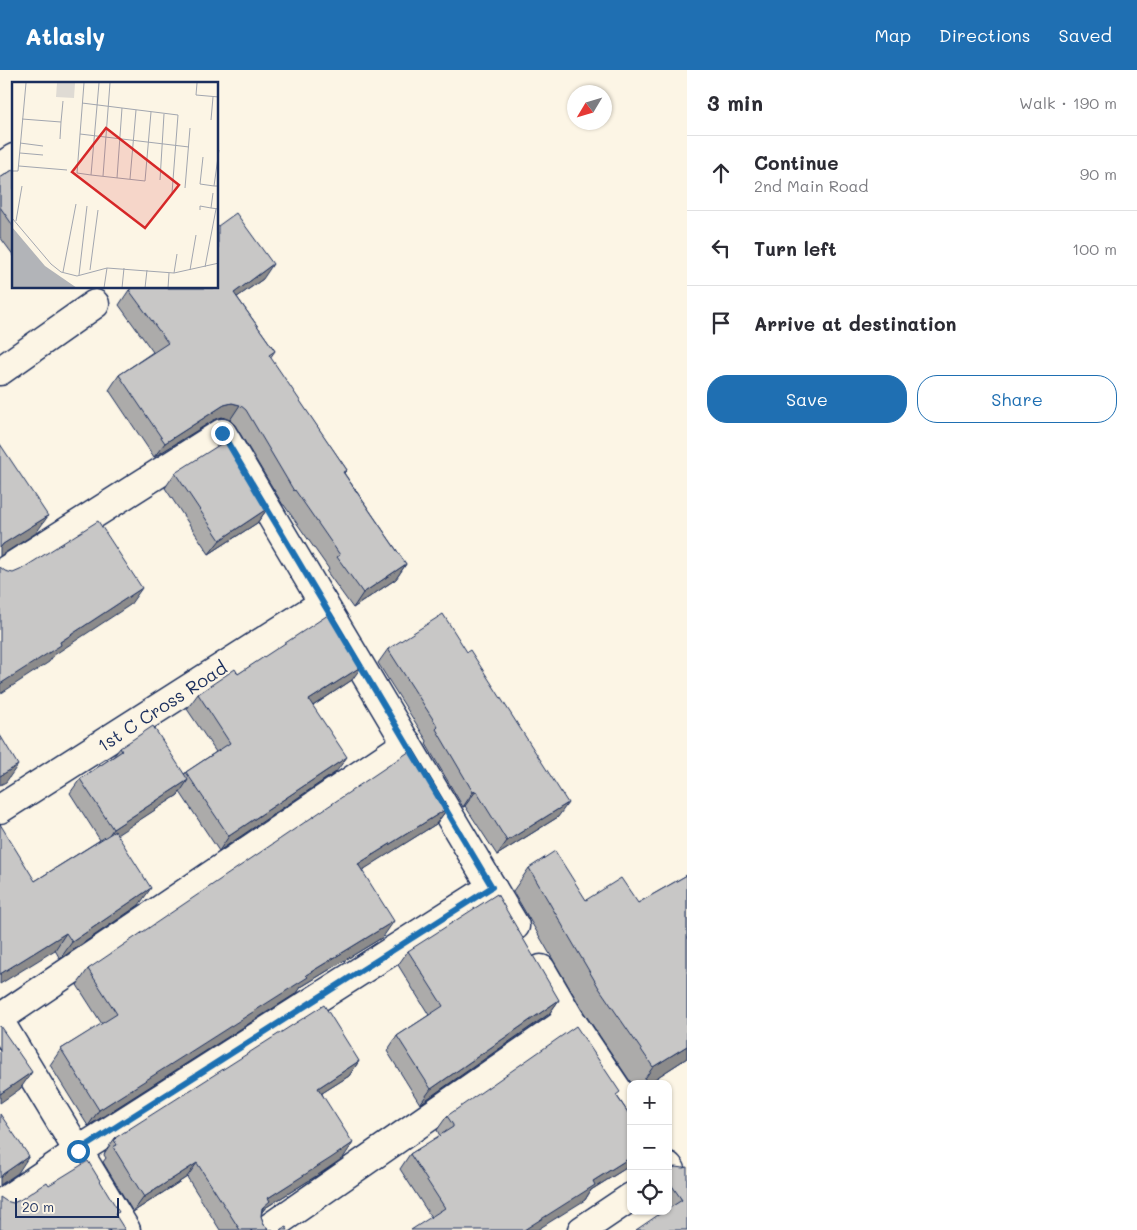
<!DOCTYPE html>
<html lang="en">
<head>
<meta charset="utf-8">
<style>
	:root { --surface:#fff; --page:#f7f7f7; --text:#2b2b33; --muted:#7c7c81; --line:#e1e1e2; --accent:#1f6fb2 }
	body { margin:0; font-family:Mali,sans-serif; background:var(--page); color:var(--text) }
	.controls { position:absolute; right:15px; bottom:15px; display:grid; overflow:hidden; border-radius:10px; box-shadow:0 1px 4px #0004 }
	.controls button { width:45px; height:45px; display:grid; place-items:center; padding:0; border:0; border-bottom:1px solid var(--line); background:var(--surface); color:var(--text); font:25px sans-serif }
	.compass { position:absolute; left:567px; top:15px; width:45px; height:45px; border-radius:50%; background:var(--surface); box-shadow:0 1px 4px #0004; rotate:232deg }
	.scale { position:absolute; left:15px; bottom:12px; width:104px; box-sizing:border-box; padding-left:5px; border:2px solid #1b2f5e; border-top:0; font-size:14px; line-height:18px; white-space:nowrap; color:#1b2f5e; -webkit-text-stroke:4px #fcf5e5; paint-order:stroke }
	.stop { position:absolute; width:15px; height:15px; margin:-11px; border:4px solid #1f6fb2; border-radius:50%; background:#fff }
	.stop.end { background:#1f6fb2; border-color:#fff; box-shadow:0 1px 5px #0008 }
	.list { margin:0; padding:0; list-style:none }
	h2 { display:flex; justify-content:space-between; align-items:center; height:65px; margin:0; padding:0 20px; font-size:21px }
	h2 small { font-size:16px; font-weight:400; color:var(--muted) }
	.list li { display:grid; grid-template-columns:32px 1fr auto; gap:15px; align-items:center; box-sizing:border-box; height:75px; padding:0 20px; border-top:1px solid var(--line) }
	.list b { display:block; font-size:19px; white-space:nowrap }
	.list p { margin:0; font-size:16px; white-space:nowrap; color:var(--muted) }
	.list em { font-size:16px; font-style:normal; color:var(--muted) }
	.actions { display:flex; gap:10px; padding:15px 20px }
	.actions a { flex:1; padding:11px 0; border:1px solid var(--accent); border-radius:20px; text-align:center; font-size:18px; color:var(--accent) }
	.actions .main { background:var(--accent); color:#fff }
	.icon { flex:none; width:28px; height:28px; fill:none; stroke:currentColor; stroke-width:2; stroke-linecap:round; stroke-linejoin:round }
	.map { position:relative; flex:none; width:687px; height:1160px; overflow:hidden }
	header { display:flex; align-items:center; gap:30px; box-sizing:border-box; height:70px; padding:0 25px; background:var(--accent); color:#fff }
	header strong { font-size:24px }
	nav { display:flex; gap:28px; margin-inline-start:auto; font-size:18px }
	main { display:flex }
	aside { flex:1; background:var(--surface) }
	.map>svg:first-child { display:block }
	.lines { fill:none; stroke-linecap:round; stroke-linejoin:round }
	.minor-casing { stroke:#1b2f5e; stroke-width:31 }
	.minor { stroke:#fcf5e5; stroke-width:28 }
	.wall { fill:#acabaa; stroke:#1b2f5e }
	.shaded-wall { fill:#8c8b8b; stroke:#1b2f5e }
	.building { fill:#c8c7c6; stroke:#1b2f5e }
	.route { stroke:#1f6fb2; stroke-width:6 }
	.labels { text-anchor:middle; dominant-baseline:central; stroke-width:4; stroke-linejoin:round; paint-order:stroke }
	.street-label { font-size:18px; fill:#1b2f5e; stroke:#fcf5e5 }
	.inset-road { fill:none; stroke:#a2a6af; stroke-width:1 }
	.view { fill:#d62828; fill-opacity:0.15; stroke:#d62828; stroke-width:2.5 }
	.inset-edge { fill:none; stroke:#1b2f5e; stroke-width:2.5 }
</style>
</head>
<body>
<header>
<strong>Atlasly</strong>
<nav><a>Map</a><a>Directions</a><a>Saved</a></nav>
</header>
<main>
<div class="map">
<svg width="687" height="1160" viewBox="0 0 687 1160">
	<rect width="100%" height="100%" fill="#fcf5e5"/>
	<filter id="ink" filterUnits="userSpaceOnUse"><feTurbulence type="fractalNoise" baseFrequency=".02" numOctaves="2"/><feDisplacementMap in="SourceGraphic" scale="10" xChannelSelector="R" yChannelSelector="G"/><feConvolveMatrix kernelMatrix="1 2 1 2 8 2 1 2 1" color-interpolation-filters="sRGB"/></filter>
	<g filter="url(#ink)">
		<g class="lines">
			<g class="minor-casing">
				<g id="minor">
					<polyline points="0,97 14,88"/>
					<polyline points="0,301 95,234"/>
					<polyline points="0,504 222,363 515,856"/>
					<polyline points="0,739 323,533"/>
					<polyline points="541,899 570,949"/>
					<polyline points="0,948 407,673"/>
					<polyline points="0,952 126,1160"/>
					<polyline points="668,1096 671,1100 668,1102"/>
					<polyline points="0,1134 78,1081 492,817"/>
					<polyline points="266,1160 570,949 631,1040"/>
					<polyline points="582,1160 631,1127"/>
				</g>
			</g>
			<use href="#minor" class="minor"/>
		</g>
		<g class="wall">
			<polygon points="14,99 14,186 0,167 0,108"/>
			<polygon points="263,209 237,227 275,281 270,288 347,400 344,403 406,494 396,509 353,538 327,502 329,499 284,435 283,435 235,355 230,350 222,347 214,350 154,387 109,320 119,305 153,282 119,235 129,220"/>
			<polygon points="175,403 268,438 257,453 209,484 165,418"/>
			<polygon points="388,579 558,747 497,785 465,736 463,737 426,674 427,671 378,593"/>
			<polygon points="238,604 352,610 313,636 336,702 219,781 180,722 178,725 117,764 139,835 60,889 55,880 35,811 100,770 70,723 80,709 113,687 120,678 185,704 186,702 216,682 187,639 198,624"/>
			<polygon points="448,738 436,754 362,800 383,867 301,917 297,923 88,1056 50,995 61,979 102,954 77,915 88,899"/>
			<polygon points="529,798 586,830 638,833 687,805 687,988 647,1014 632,1014 583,941 513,821"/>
			<polygon points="408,881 559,930 549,944 420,1034 387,981 397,966 429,945 398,895"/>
			<polygon points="359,991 349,1006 322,1023 343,1088 321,1103 265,1138 262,1142 261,1146 264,1155 270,1160 273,1160 220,1160 187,1107 133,1142 103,1092 106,1088 104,1085 105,1082 115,1068"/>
			<polygon points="617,1026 631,1047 631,1095 591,1120 585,1130 431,1147 400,1099 410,1084 440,1066 437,1060 447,1046"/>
			<polygon points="675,1097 687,1160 663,1141 668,1141 668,1101"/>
		</g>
		<g class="shaded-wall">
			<polygon points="273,194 263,209 223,237 234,223"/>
			<polygon points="232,333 240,335 230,350 222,347 214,350 154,387 165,373 224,335"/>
			<polygon points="268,438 257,453 209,484 220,470"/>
			<polygon points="48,446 36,463 0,486 0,478 3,474"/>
			<polygon points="406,494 396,509 353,538 363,523"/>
			<polygon points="142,518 130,535 54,585 49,592 0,624 0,614 60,572"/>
			<polygon points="362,596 352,610 299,645 309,630"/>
			<polygon points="347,687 336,702 219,781 229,766"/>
			<polygon points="18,695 6,712 0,715 0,706"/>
			<polygon points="188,710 178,725 103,774 113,759"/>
			<polygon points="476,721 465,736 463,737 473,722"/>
			<polygon points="568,733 558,747 497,785 507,771"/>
			<polygon points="448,738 436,754 347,810 358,794"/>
			<polygon points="151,818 139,835 60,889 72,872"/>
			<polygon points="394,851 383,867 301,917 297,923 88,1056 99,1040 306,905"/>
			<polygon points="66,863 55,880 0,914 0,904"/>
			<polygon points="559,930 549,944 420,1034 431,1019"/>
			<polygon points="687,976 687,988 647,1014 641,1014 653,997"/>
			<polygon points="359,991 349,1006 308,1032 318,1018"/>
			<polygon points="32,1002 20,1019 0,1033 0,1024"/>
			<polygon points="353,1073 343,1088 321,1103 265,1138 259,1146 268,1128"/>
			<polygon points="29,1086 18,1103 0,1115 0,1108 3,1104"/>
			<polygon points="631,1087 631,1095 591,1120 585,1130 537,1160 524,1160 593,1111"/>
			<polygon points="197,1093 187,1107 133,1142 144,1127"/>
		</g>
		<g class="building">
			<polygon points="14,99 14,157 0,137 0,108"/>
			<polygon points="236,143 273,194 234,223 275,281 269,285 347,400 343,402 406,494 363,523 337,487 340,485 295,420 294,421 246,340 240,335 232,333 224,335 165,373 119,305 168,273 129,220 133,218 218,218 218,156"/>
			<polygon points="227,370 268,438 220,470 175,403"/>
			<polygon points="0,374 48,446 3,474 0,478"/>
			<polygon points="98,451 142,518 60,572 61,575 0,614 0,497 5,501 13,503 20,500"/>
			<polygon points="331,543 362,596 309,630 347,687 229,766 186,702 230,673 198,624 235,599 238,604"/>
			<polygon points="443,544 467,582 470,580 568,733 507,771 476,721 473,722 436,659 438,657 388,579"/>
			<polygon points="153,656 188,710 113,759 80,709 122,681 120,678"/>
			<polygon points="0,665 18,695 0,706"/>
			<polygon points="413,679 448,738 358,794 394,851 306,905 308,907 99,1040 61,979 117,944 88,899"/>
			<polygon points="0,754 35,811 115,761 151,818 72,872 66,863 0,904"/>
			<polygon points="555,781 586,830 621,808 638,833 687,805 687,976 653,997 599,918 529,798"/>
			<polygon points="497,824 559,930 431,1019 397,966 443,936 408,881"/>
			<polygon points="324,935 359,991 318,1018 353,1073 331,1088 268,1128 270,1131 262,1138 261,1146 264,1155 270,1160 273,1160 240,1160 197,1093 144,1127 113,1077 117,1075 114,1070 116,1069 115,1068"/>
			<polygon points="0,956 32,1002 0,1024"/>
			<polygon points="576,956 620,1022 616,1025 631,1047 631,1087 593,1111 595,1115 524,1160 411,1160 445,1138 410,1084 453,1057 453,1055 447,1046"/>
			<polygon points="0,1044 29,1086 3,1104 0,1108"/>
			<polygon points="88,1091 119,1142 115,1144 125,1160 0,1160 0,1127 6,1131 13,1133 20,1130 47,1112 49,1115"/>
			<polygon points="675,1097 683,1098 687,1097 687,1160 636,1160 664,1141 668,1141 668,1139 682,1130 668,1110 668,1101"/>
			<polygon points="286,1157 288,1160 280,1160"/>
		</g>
	</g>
	<g class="lines" filter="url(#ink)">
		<polyline class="route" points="78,1081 492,817 222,363"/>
	</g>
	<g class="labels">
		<g class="street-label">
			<text transform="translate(162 636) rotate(-33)">1st C Cross Road</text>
		</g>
	</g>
	<g transform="translate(12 12)">
		<rect width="206" height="206" fill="#fcf5e5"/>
		<path d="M45,1h18l-1,15 -18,-1z" fill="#dfdbd4"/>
		<path d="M0,145l33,39 32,22h-65z" fill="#b2b4b8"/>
		<path class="inset-road" d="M72,1l-7,90 14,2 8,-92M185,1l-1,12 23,2M70,21l96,12 -6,78M10,37l39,3 2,-21M199,38l2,-23M68,52l109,13M48,57l1,-17M8,61l23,3M207,68l-5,36h5M8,71l23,2M191,75l-3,27 14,2M7,84l48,4M0,89h6l8,-88M79,93l54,6 6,-69M91,94l7,-93M105,96l5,-70M118,97l6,-69M148,98l4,-66M173,106l5,-60M201,111l-2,15 8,1M188,128v-4l11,2M0,136l39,46 10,8 16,4 30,-8 67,5 45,-10M4,139l6,-35M193,185l11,-58M78,188l8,-60M178,188l6,-35M51,190l13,-68M162,191l3,-19M67,193l8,-69M92,206l3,-20M110,206l2,-20M133,206l2,-18M156,206l1,-15"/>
		<path class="view" d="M94,46l73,57 -34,43 -73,-56z"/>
		<rect width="206" height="206" class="inset-edge"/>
	</g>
</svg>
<div class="controls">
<button>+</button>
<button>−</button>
<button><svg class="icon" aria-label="locate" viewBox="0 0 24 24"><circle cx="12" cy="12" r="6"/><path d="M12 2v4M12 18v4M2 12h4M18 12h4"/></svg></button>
</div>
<svg class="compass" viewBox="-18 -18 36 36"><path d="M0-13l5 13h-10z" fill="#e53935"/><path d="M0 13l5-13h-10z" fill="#7c7c81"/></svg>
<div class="scale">20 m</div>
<div class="stop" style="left:78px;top:1081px"></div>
<div class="stop end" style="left:222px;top:363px"></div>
</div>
<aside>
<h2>3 min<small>Walk · 190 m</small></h2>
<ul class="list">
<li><svg class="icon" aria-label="ahead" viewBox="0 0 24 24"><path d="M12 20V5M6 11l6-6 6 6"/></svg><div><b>Continue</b><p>2nd Main Road</p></div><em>90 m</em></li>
<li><svg class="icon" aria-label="left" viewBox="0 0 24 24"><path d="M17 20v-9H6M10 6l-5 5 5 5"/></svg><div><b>Turn left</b></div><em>100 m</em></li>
<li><svg class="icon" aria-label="arrive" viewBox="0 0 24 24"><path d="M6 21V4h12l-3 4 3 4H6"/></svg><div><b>Arrive at destination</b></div></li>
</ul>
<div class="actions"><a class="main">Save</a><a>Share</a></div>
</aside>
</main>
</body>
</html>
